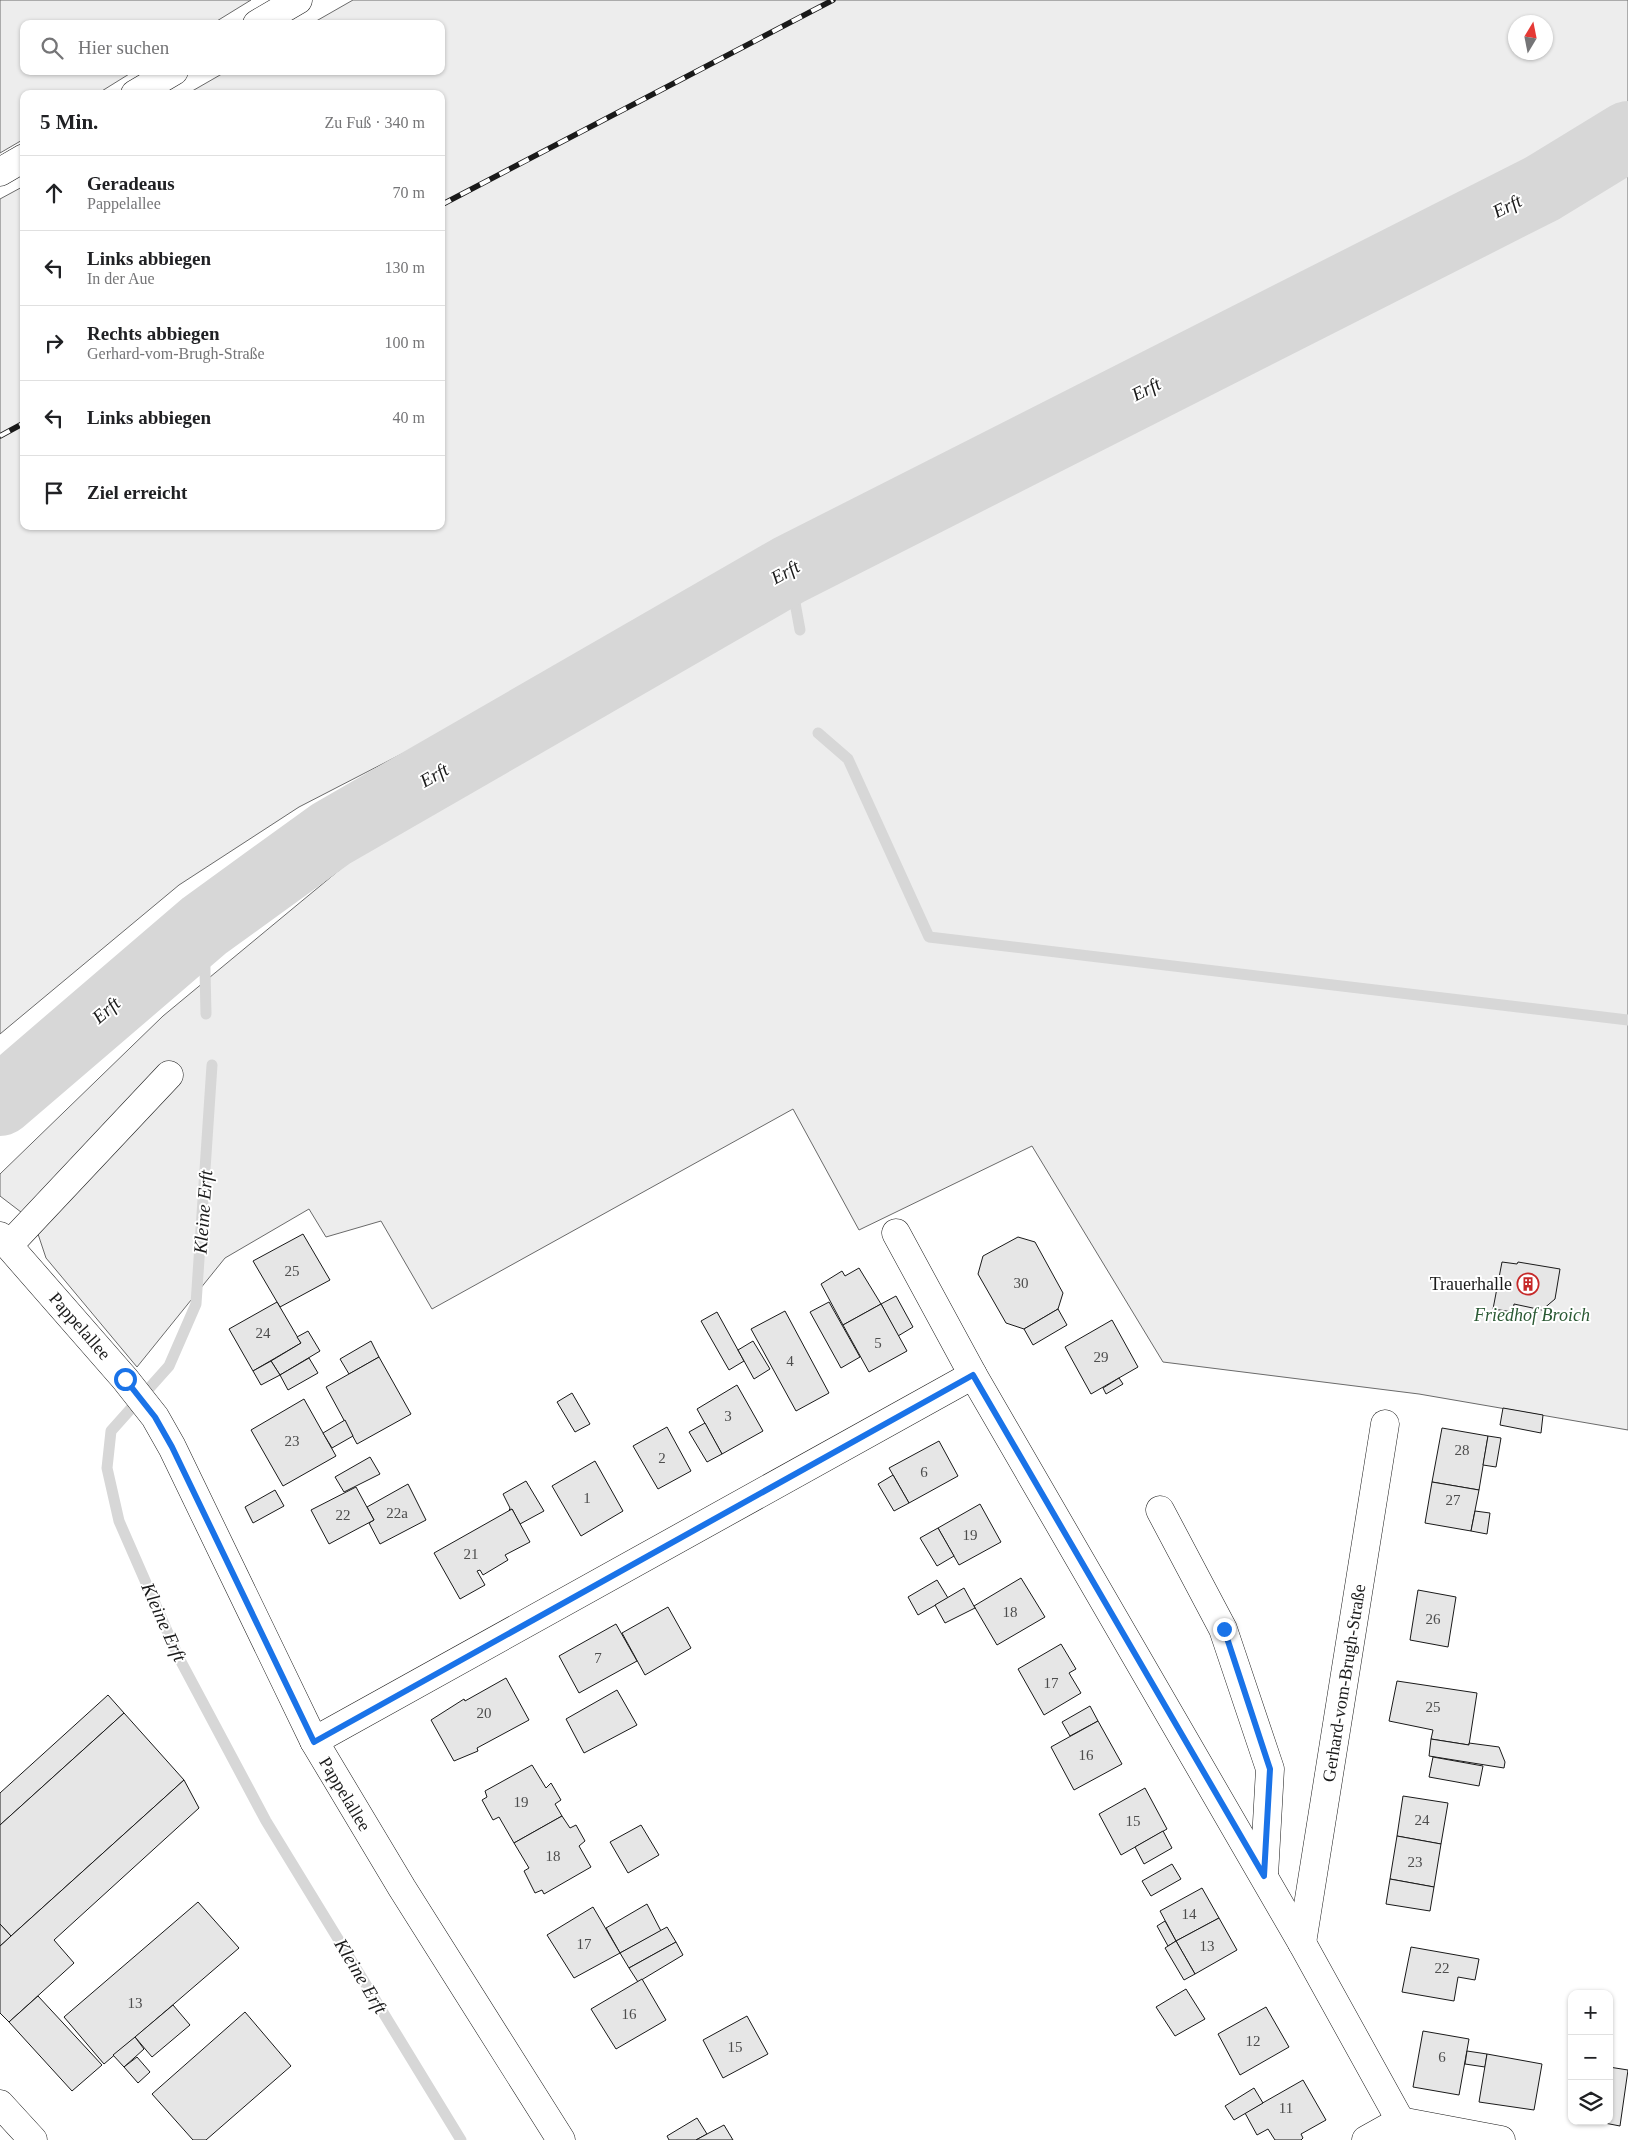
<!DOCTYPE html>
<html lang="de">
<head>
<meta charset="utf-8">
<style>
	:root { --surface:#fff; --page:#f2f2f2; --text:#202124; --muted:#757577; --line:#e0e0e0 }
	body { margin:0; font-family:"Times New Roman",serif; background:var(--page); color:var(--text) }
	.controls { position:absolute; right:15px; bottom:15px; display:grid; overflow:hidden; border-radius:10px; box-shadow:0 1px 4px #0004 }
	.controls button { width:45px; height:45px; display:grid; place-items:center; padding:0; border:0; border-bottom:1px solid var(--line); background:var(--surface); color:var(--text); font:25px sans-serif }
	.compass { position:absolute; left:1508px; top:15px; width:45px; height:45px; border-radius:50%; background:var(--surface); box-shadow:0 1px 4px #0004; rotate:10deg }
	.stop { position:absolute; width:15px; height:15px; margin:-11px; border:4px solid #1a73e8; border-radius:50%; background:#fff }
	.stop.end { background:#1a73e8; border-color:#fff; box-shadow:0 1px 5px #0008 }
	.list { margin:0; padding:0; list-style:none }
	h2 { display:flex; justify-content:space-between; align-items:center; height:65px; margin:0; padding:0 20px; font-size:21px }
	h2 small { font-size:16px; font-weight:400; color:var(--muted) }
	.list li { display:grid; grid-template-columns:32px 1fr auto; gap:15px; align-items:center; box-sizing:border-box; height:75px; padding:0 20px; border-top:1px solid var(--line) }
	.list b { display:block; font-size:19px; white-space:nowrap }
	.list p { margin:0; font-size:16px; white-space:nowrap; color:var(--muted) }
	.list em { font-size:16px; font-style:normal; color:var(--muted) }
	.icon { flex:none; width:28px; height:28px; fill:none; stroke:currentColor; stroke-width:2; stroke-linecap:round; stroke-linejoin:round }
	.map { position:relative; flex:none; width:1628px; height:2140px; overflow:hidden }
	.search { position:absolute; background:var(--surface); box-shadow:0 1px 4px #0004; left:20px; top:20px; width:425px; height:55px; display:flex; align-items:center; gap:12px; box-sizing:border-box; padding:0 18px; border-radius:10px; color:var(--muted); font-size:19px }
	.panel { position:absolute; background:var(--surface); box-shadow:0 1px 4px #0004; left:20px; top:90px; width:425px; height:440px; border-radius:10px }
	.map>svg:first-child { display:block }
	.green { fill:#ededed; stroke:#6a6a6a; fill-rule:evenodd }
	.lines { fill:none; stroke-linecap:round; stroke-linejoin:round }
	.stream { stroke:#d7d7d7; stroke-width:11 }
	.river { stroke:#d7d7d7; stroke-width:70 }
	.building { fill:#e6e6e6; stroke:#1a1a1a }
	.minor-casing { stroke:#1a1a1a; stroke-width:29 }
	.major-casing { stroke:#1a1a1a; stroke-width:29 }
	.minor { stroke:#fff; stroke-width:28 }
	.major { stroke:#fff; stroke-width:28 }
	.rail-casing { stroke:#1a1a1a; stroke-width:5.5 }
	.rail { stroke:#fff; stroke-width:4; stroke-dasharray:11; stroke-linecap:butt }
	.route { stroke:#1a73e8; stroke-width:6 }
	.labels { text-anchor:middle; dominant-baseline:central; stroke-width:4; stroke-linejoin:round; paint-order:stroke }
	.number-label { font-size:15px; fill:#4d4d4d }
	.poi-label { font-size:18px; fill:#1a1a1a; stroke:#fff; text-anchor:end }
	.park-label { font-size:18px; font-style:italic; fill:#2b5a34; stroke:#fff }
	.street-label { font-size:18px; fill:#1a1a1a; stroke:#fff }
	.water-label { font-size:19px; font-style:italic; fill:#1a1a1a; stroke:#fff }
</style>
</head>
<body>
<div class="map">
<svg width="1628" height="2140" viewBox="0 0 1628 2140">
	<rect width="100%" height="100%" fill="#fff"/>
	<g class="green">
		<polygon points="0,0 251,0 212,24 24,24 24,71 134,71 97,94 24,94 24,139 0,153"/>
		<path d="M353,0h1275v112l-87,54 -1242,641 -120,78 -179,149v-835l24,-13v340h417v-432h-254l40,-23h214v-47h-130zM1546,22v30h-30v-30z"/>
		<polygon points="1628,158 1628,1430 1419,1394 1163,1362 1032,1146 859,1230 793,1109 432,1309 381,1221 326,1237 309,1209 225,1258 137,1367 46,1258 34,1222 0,1196 0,1174 163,1016 349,862 822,565 1039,455 1154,405 1549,204"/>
	</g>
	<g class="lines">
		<g class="stream">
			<polyline points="789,570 800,630"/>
			<polyline points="818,733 848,759 929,937 1628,1020"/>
			<polyline points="204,926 206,1014"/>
			<polyline points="212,1065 196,1304 169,1366 111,1431 107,1468 119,1521 178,1656 266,1821 461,2140"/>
		</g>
		<polyline class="river" points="0,1101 204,926 331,834 789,570 1543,188 1628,136"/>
	</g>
	<g class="building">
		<polygon points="303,1234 330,1280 280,1307 253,1261"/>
		<polygon points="1018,1237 1035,1242 1063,1293 1058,1309 1024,1329 1006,1323 978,1274 983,1256"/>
		<polygon points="1502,1262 1517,1264 1518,1262 1560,1269 1555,1299 1542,1310 1514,1304 1513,1312 1493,1309"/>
		<polygon points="859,1268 881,1304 843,1325 821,1284 842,1271 845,1276"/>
		<polygon points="896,1296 913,1327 898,1336 881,1304"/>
		<polygon points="277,1302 301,1343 253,1371 229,1329"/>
		<polygon points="829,1302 860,1357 841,1368 810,1312"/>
		<polygon points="881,1304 907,1351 869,1372 843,1325"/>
		<polygon points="1058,1309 1067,1325 1033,1345 1024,1329"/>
		<polygon points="785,1311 829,1393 796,1411 751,1329"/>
		<polygon points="717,1312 744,1361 729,1370 701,1321"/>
		<polygon points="1112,1320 1138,1367 1091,1394 1065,1347"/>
		<polygon points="308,1331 320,1351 280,1375 271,1361 301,1343 297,1337"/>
		<polygon points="371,1341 379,1357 349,1374 340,1359"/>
		<polygon points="753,1341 770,1369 754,1379 738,1350"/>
		<polygon points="379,1357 411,1414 357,1444 326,1387"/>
		<polygon points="309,1358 318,1373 288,1390 280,1375"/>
		<polygon points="271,1361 280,1375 261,1385 253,1371"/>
		<polygon points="1119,1378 1123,1384 1106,1394 1103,1388"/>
		<polygon points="737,1385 763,1431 722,1454 697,1409"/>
		<polygon points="572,1393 590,1424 575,1432 557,1402"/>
		<polygon points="304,1399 336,1456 283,1486 251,1430"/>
		<polygon points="1503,1408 1543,1415 1541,1433 1500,1425"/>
		<polygon points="345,1420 353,1436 332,1448 323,1433"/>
		<polygon points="705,1423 722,1454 707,1462 689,1432"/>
		<polygon points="667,1427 691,1471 658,1489 633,1446"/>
		<polygon points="1442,1428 1488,1436 1479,1490 1432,1482"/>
		<polygon points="1488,1436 1501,1438 1496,1467 1483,1465"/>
		<polygon points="939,1441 958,1476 909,1503 889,1468"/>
		<polygon points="370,1457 380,1474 344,1492 335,1477"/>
		<polygon points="595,1461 623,1511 581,1536 552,1486"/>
		<polygon points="893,1475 909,1503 894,1511 878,1484"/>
		<polygon points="526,1481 544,1511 520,1524 512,1509 509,1511 510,1508 503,1494"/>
		<polygon points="1432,1482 1479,1490 1471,1531 1425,1523"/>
		<polygon points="408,1484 426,1520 380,1544 369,1523 374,1520 367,1507"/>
		<polygon points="356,1487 374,1520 329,1544 311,1510"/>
		<polygon points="275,1490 284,1506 253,1523 245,1507"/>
		<polygon points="980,1504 1001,1542 959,1565 938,1528"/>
		<polygon points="512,1509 530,1542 505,1555 508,1560 483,1575 480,1570 477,1571 485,1585 460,1599 434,1553"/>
		<polygon points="1475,1511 1490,1513 1487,1534 1471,1531"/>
		<polygon points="938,1528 954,1556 937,1566 920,1538"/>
		<polygon points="1021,1578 1045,1617 997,1645 974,1606"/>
		<polygon points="937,1580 948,1598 918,1615 908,1597"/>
		<polygon points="964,1588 975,1608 945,1623 935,1605"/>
		<polygon points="1418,1590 1456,1597 1448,1647 1410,1640"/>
		<polygon points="668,1607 691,1648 645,1675 622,1633"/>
		<polygon points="616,1624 637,1661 579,1693 559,1656"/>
		<polygon points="1061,1644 1076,1669 1069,1673 1081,1693 1044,1715 1018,1669"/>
		<polygon points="506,1678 529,1720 477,1748 478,1751 454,1761 431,1720 464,1699 465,1701"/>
		<polygon points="1397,1681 1477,1693 1469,1745 1431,1739 1433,1730 1389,1721"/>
		<polygon points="617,1690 637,1725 584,1753 566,1719"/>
		<polygon points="108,1695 124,1713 0,1825 0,1793"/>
		<polygon points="1090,1706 1098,1721 1070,1736 1062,1722"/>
		<polygon points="124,1713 184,1780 11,1936 0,1924 0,1825"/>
		<polygon points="1098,1721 1122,1764 1074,1790 1051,1747"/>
		<polygon points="1431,1739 1469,1745 1469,1743 1499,1747 1505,1762 1504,1768 1429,1756"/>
		<polygon points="1433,1757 1483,1766 1479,1786 1429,1777"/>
		<polygon points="532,1765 546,1788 551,1783 561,1800 555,1804 562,1816 514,1843 499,1817 493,1820 482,1800 487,1797 485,1791"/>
		<polygon points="184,1780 199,1808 54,1940 74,1963 9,2022 0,2013 0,1946"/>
		<polygon points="1145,1788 1167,1829 1121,1855 1099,1814"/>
		<polygon points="1403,1796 1448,1803 1441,1844 1397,1836"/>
		<polygon points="562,1816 570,1828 576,1825 585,1841 579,1846 591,1867 544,1894 542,1890 535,1893 524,1871 529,1868 514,1843"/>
		<polygon points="641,1825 659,1855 628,1873 610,1842"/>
		<polygon points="1163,1831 1172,1848 1144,1864 1135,1847"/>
		<polygon points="1397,1836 1441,1844 1434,1887 1390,1879"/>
		<polygon points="1172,1864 1181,1879 1151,1896 1142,1881"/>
		<polygon points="1390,1879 1434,1887 1430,1911 1386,1904"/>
		<polygon points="1202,1888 1219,1918 1176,1941 1160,1911"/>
		<polygon points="198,1902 239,1948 104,2064 64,2017"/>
		<polygon points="647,1904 661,1931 620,1953 606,1928"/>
		<polygon points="593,1907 620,1953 574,1978 547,1935"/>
		<polygon points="1219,1918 1237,1950 1195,1974 1176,1941"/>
		<polygon points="1165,1921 1176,1941 1168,1946 1157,1926"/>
		<polygon points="0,1924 11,1936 0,1946"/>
		<polygon points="667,1927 676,1942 629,1968 620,1953"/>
		<polygon points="1176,1941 1195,1974 1184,1980 1165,1948"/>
		<polygon points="676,1942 683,1955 638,1982 629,1968"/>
		<polygon points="1411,1947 1479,1959 1475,1980 1458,1977 1454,2001 1402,1992"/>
		<polygon points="642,1979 666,2020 616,2049 591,2009"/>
		<polygon points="1186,1989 1205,2019 1175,2036 1156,2007"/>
		<polygon points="38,1996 102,2065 72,2091 9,2022"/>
		<polygon points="173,2005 190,2025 152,2057 135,2037"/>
		<polygon points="1266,2007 1289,2047 1240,2075 1218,2034"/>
		<polygon points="245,2012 291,2066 206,2140 193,2140 152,2094"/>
		<polygon points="747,2016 768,2054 723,2078 703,2040"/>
		<polygon points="1423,2031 1469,2039 1459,2095 1413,2087"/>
		<polygon points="135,2037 144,2049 124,2067 113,2055"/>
		<polygon points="1467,2051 1487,2054 1485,2067 1465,2064"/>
		<polygon points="1487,2054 1542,2064 1534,2110 1479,2102"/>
		<polygon points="137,2057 150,2072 138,2083 124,2067"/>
		<polygon points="1609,2067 1628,2070 1620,2126 1594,2121 1609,2121"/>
		<polygon points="1303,2080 1326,2120 1301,2134 1303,2138 1301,2140 1275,2140 1268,2129 1257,2135 1245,2113"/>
		<polygon points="1254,2088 1263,2103 1234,2120 1225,2106"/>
		<polygon points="697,2118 707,2134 696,2140 669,2140 667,2136"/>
		<polygon points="724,2125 733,2140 696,2140 707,2134"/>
	</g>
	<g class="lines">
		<g class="minor-casing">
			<g id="minor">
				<polyline points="896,1233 973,1375 1302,1943 1411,2140"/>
				<polyline points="0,1236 125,1379 155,1417 172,1447 314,1741 402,1888 561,2140"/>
				<polyline points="9,1245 169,1075"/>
				<polyline points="1160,1510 1223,1629 1270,1769 1264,1876"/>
				<polyline points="314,1741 973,1375"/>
				<polyline points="1302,1943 1385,1424"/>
				<polyline points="0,2104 33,2140"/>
				<polyline points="1366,2140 1400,2121 1501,2140"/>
			</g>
		</g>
		<g class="major-casing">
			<g id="major">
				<polyline points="257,24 298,0"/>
				<polyline points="135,94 174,71"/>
				<polyline points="0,172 24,158"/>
			</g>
		</g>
		<use href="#minor" class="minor"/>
		<use href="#major" class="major"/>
		<g class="rail-casing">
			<g id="rail">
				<polyline points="441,205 833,0"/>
				<polyline points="0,436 24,423"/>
			</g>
		</g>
		<use href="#rail" class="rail"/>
	</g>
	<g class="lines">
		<polyline class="route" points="125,1379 155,1417 172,1447 314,1742 973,1375 1264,1876 1270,1769 1224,1629"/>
	</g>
	<defs>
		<g id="building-ring" transform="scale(1.125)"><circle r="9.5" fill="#fff" stroke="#c62828" stroke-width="1.5"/><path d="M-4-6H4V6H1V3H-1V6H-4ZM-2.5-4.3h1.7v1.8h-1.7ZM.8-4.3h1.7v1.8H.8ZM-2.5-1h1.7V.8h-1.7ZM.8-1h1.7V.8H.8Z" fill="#c62828"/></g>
	</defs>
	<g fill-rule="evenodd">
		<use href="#building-ring" x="1528" y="1284"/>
	</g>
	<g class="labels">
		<g class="number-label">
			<text x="292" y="1271">25</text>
			<text x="1021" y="1283">30</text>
			<text x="263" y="1333">24</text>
			<text x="878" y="1343">5</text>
			<text x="1101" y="1357">29</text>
			<text x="790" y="1361">4</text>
			<text x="728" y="1416">3</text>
			<text x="292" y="1441">23</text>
			<text x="1462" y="1450">28</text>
			<text x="662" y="1458">2</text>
			<text x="924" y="1472">6</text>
			<text x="587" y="1498">1</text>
			<text x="1453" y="1500">27</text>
			<text x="397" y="1513">22a</text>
			<text x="343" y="1515">22</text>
			<text x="970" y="1535">19</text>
			<text x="471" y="1554">21</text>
			<text x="1010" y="1612">18</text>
			<text x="1433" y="1619">26</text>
			<text x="598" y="1658">7</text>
			<text x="1051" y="1683">17</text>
			<text x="1433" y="1707">25</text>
			<text x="484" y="1713">20</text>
			<text x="1086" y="1755">16</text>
			<text x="521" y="1802">19</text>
			<text x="1422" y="1820">24</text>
			<text x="1133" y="1821">15</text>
			<text x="553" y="1856">18</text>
			<text x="1415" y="1862">23</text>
			<text x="1189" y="1914">14</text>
			<text x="584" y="1944">17</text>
			<text x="1207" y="1946">13</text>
			<text x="1442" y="1968">22</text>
			<text x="135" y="2003">13</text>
			<text x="629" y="2014">16</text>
			<text x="1253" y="2041">12</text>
			<text x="735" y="2047">15</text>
			<text x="1442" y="2057">6</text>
			<text x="1286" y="2108">11</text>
		</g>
		<g class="poi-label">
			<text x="1512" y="1284">Trauerhalle</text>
		</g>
		<g class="park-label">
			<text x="1532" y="1315">Friedhof Broich</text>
		</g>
		<g class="street-label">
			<text transform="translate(80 1326) rotate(49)">Pappelallee</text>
			<text transform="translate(1344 1683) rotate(-81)">Gerhard-vom-Brugh-Straße</text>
			<text transform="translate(345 1794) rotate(59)">Pappelallee</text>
		</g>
		<g class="water-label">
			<text transform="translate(1507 206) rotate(-27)">Erft</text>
			<text transform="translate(1146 389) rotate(-27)">Erft</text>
			<text transform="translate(785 572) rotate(-29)">Erft</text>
			<text transform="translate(434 775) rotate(-30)">Erft</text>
			<text transform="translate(106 1010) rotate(-41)">Erft</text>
			<text transform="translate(203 1212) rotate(-86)">Kleine Erft</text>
			<text transform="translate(164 1622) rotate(66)">Kleine Erft</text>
			<text transform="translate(361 1976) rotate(59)">Kleine Erft</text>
		</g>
	</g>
</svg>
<div class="controls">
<button>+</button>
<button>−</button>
<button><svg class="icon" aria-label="layers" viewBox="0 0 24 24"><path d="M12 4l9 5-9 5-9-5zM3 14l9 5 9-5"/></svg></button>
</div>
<svg class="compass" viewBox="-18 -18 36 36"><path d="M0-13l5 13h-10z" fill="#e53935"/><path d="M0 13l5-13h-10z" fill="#757577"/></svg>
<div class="stop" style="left:125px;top:1379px"></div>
<div class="stop end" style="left:1224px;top:1629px"></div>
<div class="search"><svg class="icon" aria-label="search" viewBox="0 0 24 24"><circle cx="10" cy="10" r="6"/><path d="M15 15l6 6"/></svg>Hier suchen</div>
<section class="panel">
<h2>5 Min.<small>Zu Fuß · 340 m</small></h2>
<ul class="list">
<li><svg class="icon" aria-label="ahead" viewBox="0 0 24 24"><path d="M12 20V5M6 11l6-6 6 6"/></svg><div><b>Geradeaus</b><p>Pappelallee</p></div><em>70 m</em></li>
<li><svg class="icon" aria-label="left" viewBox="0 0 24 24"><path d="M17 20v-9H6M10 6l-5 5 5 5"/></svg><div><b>Links abbiegen</b><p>In der Aue</p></div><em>130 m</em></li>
<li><svg class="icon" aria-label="right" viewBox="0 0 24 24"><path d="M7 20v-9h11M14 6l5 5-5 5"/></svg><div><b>Rechts abbiegen</b><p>Gerhard-vom-Brugh-Straße</p></div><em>100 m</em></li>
<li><svg class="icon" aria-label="left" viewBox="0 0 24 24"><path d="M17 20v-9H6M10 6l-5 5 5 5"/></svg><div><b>Links abbiegen</b></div><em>40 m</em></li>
<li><svg class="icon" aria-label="arrive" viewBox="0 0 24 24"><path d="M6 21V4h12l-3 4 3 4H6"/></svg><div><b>Ziel erreicht</b></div></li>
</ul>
</section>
</div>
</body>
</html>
